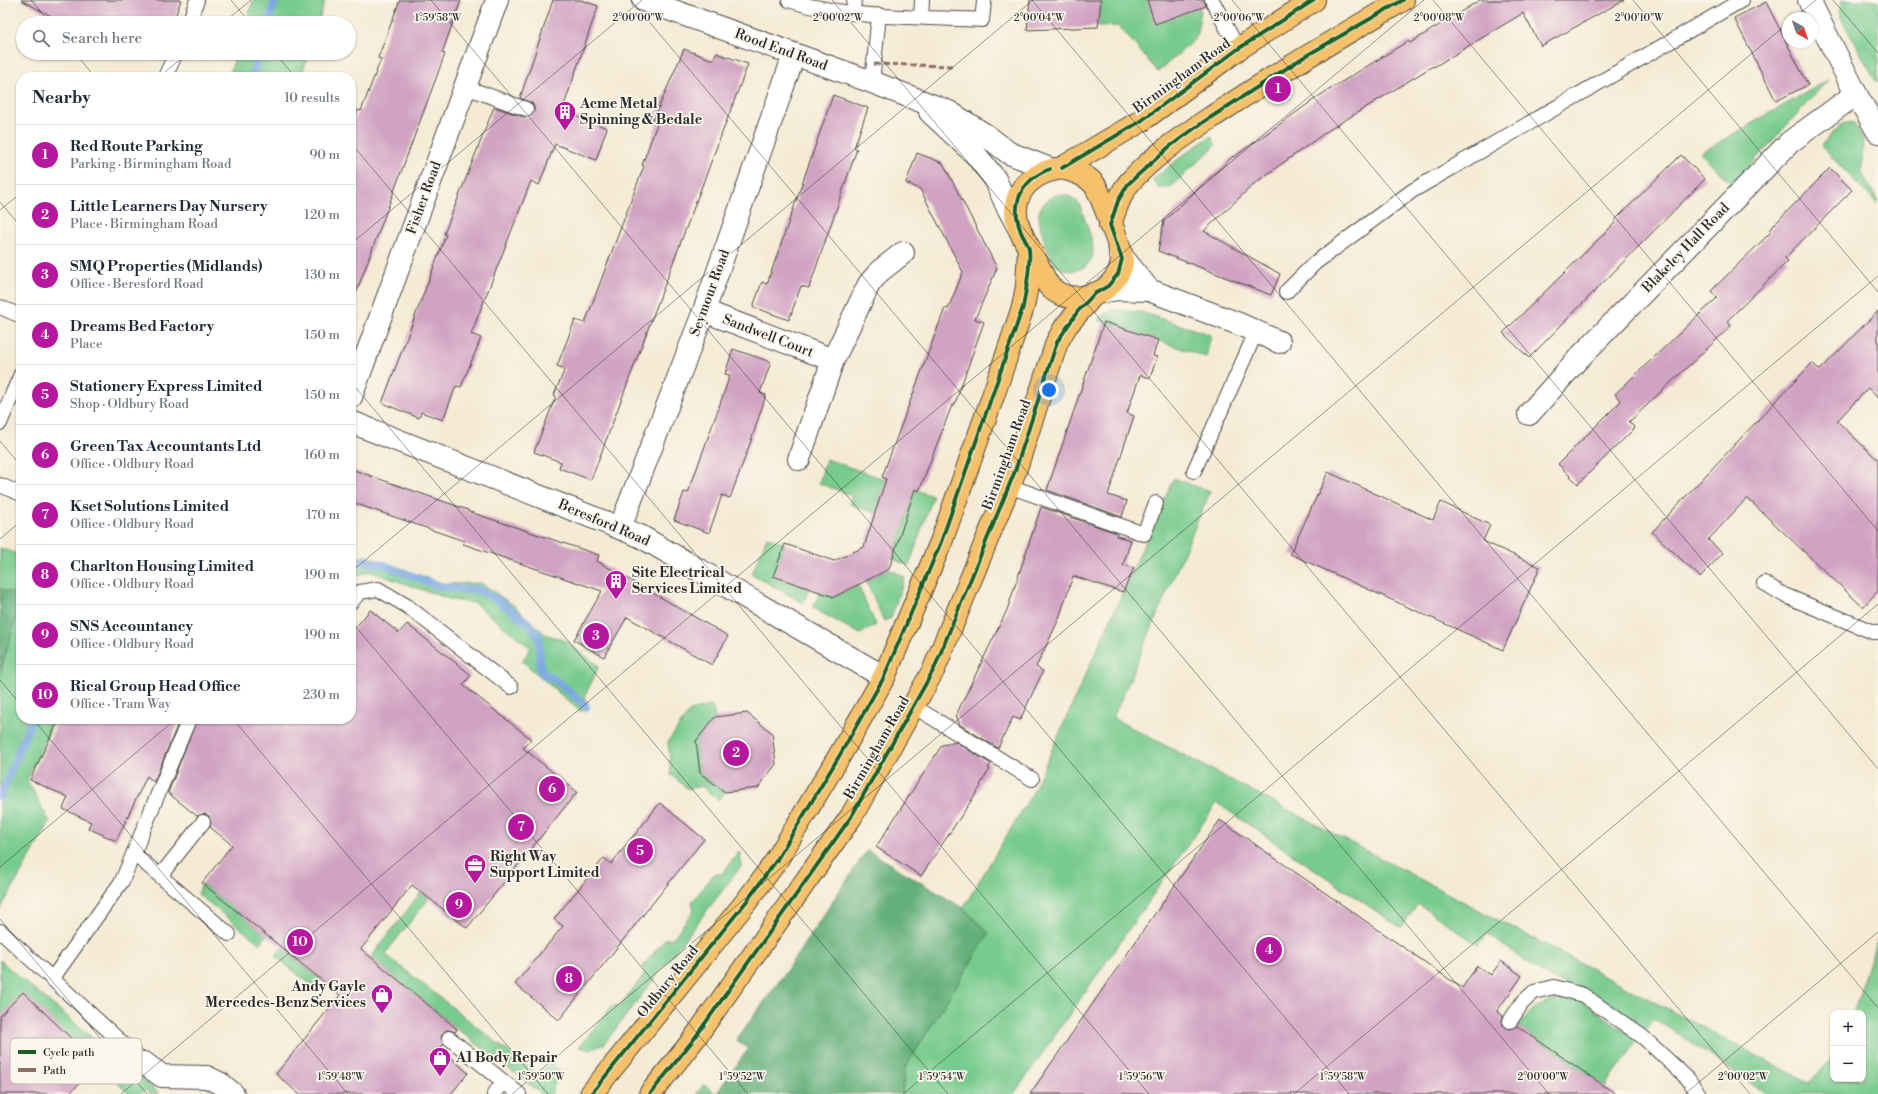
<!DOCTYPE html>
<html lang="en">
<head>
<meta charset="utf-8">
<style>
	:root { --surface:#fff; --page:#f2f2f3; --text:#1f2937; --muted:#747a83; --line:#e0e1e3; --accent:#b5179e }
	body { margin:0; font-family:"Libre Bodoni",serif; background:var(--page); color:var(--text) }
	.controls { position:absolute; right:12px; bottom:12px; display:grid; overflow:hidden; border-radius:8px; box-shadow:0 1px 3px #0004 }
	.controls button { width:36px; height:36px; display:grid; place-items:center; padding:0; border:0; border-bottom:1px solid var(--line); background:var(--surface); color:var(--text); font:20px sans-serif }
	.compass { position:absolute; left:1782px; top:12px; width:36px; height:36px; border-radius:50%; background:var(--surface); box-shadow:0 1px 3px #0004; rotate:140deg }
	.you { position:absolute; left:1049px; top:390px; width:14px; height:14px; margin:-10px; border:3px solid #fff; border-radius:50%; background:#1a73e8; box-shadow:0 0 0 6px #1a73e833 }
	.badge { display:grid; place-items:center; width:26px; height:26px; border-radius:50%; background:var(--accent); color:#fff; font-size:13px; font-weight:700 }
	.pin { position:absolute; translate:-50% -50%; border:2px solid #fff; box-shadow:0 1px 4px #0006 }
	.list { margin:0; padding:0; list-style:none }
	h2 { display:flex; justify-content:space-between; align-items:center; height:52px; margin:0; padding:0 16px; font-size:17px }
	h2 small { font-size:13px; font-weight:400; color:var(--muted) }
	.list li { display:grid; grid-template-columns:26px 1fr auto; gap:12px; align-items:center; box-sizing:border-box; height:60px; padding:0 16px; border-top:1px solid var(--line) }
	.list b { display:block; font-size:15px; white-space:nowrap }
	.list p { margin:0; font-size:13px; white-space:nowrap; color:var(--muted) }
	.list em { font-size:13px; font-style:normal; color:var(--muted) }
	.icon { flex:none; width:22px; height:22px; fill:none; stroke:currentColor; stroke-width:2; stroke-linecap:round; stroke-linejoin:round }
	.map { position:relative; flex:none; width:1878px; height:1094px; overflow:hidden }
	.search { position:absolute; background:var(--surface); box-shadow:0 1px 3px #0004; left:16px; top:16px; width:340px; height:44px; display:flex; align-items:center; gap:10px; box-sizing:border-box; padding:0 14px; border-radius:22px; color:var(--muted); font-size:15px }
	.panel { position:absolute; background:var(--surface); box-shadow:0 1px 3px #0004; left:16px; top:72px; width:340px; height:652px; border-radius:16px }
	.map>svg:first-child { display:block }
	.green { fill:#78cb8e; stroke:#527b5c }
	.forest { fill:#62af79; stroke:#466d52 }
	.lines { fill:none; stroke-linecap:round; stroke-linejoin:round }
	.stream { stroke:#77a6e1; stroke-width:8 }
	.building { fill:#d1a3c3 }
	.service-casing { stroke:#494844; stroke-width:16 }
	.minor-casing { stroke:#494844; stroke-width:24 }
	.tertiary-casing { stroke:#494844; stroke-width:24 }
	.primary-casing { stroke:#494844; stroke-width:24 }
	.service { stroke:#fff; stroke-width:14 }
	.minor { stroke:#fff; stroke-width:22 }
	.tertiary { stroke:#fff; stroke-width:22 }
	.primary { stroke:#f5c16b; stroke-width:22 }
	.quiet { stroke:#8d6e63; stroke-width:3; stroke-dasharray:6 3; stroke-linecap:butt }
	.cycleway-casing { stroke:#fbf7ec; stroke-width:6 }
	.cycleway { stroke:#1b5e20; stroke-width:4 }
	.ticks { fill:none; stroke:#2b2b2b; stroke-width:1; stroke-opacity:0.45 }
	.labels { text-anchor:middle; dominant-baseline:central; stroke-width:3.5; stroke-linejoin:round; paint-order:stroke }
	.street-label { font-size:14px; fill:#2b2b2b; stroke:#fbf7ec }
	.poi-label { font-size:14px; font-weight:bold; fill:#2b2b2b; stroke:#fbf7ec; text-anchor:start }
	.key { fill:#fbf7ec; stroke:#bdbab2; stroke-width:1 }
	.key-label { font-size:11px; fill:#2b2b2b }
	.ticks-label { font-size:10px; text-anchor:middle; fill:#2b2b2b; stroke:#fbf7ec; stroke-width:3.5; stroke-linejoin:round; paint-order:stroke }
</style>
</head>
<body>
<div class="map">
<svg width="1878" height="1094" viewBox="0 0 1878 1094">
	<rect width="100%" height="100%" fill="#fbf7ec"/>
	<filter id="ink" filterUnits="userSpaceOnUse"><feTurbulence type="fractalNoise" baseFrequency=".025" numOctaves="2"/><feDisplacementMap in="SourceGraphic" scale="8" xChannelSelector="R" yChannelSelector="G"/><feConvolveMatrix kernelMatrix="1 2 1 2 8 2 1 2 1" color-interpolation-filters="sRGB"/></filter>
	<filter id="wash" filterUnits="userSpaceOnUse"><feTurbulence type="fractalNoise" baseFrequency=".012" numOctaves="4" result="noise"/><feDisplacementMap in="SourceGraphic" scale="16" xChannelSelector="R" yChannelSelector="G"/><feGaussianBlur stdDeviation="0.9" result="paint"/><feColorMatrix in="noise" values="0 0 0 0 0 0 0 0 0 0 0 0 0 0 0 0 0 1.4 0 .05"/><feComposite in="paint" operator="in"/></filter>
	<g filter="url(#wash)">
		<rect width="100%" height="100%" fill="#f5ebd5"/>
		<g class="green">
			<polygon points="253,0 325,0 318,23 246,23"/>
			<polygon points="1101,0 1193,0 1201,11 1196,38 1158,72 1119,26 1098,27"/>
			<polygon points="1842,0 1878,0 1878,81 1876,81 1843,22 1839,12"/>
			<polygon points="236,53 309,53 301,77 229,77"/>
			<polygon points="1828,80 1732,185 1700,153"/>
			<polygon points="1844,123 1854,124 1863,138 1862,173 1878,202 1878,205 1821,146 1831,134"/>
			<polygon points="1211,136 1216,145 1170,188 1159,188 1152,180 1185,154"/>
			<path d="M1056,195c7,0 12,0 18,4 7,4 8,14 11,21 6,16 18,43 -8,50 -6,2 -14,0 -20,-4 -8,-6 -20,-45 -18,-54 3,-9 10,-14 17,-17z"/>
			<polygon points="1115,310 1141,312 1211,335 1206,357 1098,320 1105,314"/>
			<polygon points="826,459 933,496 909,566 893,559 909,509 880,499 875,513 849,504 852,496 819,483"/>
			<polygon points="1174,478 1210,492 1113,718 1809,1083 1833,1058 1833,1079 1863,1079 1863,1013 1853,1013 1878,937 1878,1094 1767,1094 1654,1018 1645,1030 1588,990 1551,979 1487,934 1478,945 1418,904 1401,928 1217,803 1014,1094 902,1094 905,1068 989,933 963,908 1033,792"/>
			<polygon points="767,537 785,544 774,576 810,589 803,603 752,574"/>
			<polygon points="0,548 21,555 21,596 0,589"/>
			<polygon points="366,556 445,584 481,583 513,605 545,634 566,641 599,666 584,698 589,704 581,712 522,661 531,648 474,603 452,600 369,571 351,579 351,559"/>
			<polygon points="889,569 905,577 891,618 884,621 866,581"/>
			<polygon points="858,585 876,625 860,634 813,608 820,592 834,597"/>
			<polygon points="21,602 21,719 55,719 27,780 50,822 0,910 0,673"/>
			<polygon points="712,705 715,717 696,742 700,773 725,792 718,800 701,786 688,789 671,775 668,742 690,711"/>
			<polygon points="739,852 742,865 604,1044 590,1050 579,1047 612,1006 620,1005 644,975 643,966 665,939 673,938 694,910 692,902 714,874 722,874"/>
			<polygon points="202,883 267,935 260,944 198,894"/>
			<polygon points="421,892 429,898 385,954 539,1076 550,1063 560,1071 551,1094 542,1094 457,1029 371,957"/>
			<polygon points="282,948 321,980 315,988 275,956"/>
			<polygon points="0,960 11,970 160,1094 150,1094 145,1090 140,1094 129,1094 23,993 0,1016"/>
			<path d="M1571,999l11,2 56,39 -33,47 -87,-61c16,-21 27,-25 53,-27z"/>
			<polygon points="704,1085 716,1094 696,1094"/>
		</g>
		<g class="forest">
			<polygon points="0,589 21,596 21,602 0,673"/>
			<polygon points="867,850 963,908 989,933 905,1068 902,1094 716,1094 748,1049 736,1040 780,980"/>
		</g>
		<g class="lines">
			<g class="stream">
				<polyline points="268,23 275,0"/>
				<polyline points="252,77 259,53"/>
				<path d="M351,565l14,-4 19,4 52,20 24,5 17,-1 22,12 30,23 10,13 1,29 2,7c18,8 30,20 44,34"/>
				<polyline points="0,797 32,719"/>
			</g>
		</g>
		<g id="blocks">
			<g class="building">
				<polygon points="21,0 181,0 173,23 64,23"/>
				<polygon points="400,0 461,0 442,53 445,54 353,301 351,300 351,130 358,110 361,111 381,59 378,58"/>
				<polygon points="553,0 581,0 598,6 562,111 607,128 596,160 555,144 539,185 531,181 471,334 481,338 461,387 456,386 443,420 421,412 419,418 382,403 446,235 444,234 494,107 524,117 531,116 534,112 534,107 532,103 520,98"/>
				<polygon points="1030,0 1101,0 1098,27 1027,30"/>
				<polygon points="1147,0 1204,0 1206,6 1155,24"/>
				<polygon points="1480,0 1624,0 1541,46 1523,13 1434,67 1433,66 1329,130 1255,183 1204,231 1280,274 1271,295 1158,251 1164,221 1233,156 1234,157 1319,96 1408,41 1410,43"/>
				<polygon points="1766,2 1808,85 1776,101 1734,18"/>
				<polygon points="684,49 713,60 716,53 748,64 591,480 559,468 561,462 534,452 556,396 554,395 565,369 557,366 575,320 585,323 644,166 642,165 657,124 652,123"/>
				<polygon points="142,53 164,53 162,59"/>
				<polygon points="833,95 868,108 854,148 857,149 809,288 801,286 789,320 753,307 762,282 767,284"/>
				<polygon points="917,153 943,163 997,268 975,319 984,322 954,406 952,405 919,491 915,489 889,569 834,597 773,576 785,544 834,561 864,547 886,479 882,477 945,308 948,309 963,272 920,189 906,183"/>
				<polygon points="1681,155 1705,179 1529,358 1503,333 1616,222 1614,221"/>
				<polygon points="1830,168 1852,190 1785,258 1788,261 1727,321 1731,326 1629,422 1635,428 1578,484 1558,464 1621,401 1615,394 1717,298 1711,291 1771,232 1769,230"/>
				<polygon points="1878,311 1878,398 1868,388 1837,421 1878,460 1878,591 1863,607 1747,498 1708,540 1723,553 1700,577 1652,532 1812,363 1820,370"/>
				<polygon points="1104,322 1158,340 1153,356 1157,357 1150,378 1140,375 1127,413 1134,416 1108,495 1127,501 1122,517 1047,490"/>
				<polygon points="733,349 771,362 760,393 766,395 751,441 730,498 722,495 709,533 674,520 684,492 688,493 719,407 730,375 725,374"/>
				<polygon points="351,469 468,510 467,511 599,555 597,561 728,636 712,665 627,617 604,657 574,640 602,591 463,544 464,541 351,502"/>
				<polygon points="1328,472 1433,520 1441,502 1490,525 1483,541 1540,567 1503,650 1290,554"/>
				<polygon points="1041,507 1117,533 1116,536 1131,540 1123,565 1134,568 1123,592 1073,576 1058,621 1036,667 1043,671 1020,720 1013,717 998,748 960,725 956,715 1007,610"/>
				<polygon points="370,610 399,633 407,624 471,675 463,685 531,739 523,748 577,792 467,928 412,885 361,949 457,1029 455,1032 450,1030 446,1030 441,1037 444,1044 440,1048 468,1073 451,1094 299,1094 276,1074 340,995 202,883 232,845 210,827 211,823 209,816 204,814 197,816 168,793 197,719 351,719 351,633"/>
				<polygon points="747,713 772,733 776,764 758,788 725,792 700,773 696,741 715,717"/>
				<polygon points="59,719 180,719 154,782 147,776 116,841 88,828 91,822 63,809 68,797 30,780"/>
				<polygon points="956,742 991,764 988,768 990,769 980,785 981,786 921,876 876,847 942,745"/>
				<polygon points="660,803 704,839 559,1020 515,984 563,926 554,919 604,858 611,864"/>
				<polygon points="1220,820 1462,988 1477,966 1491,975 1501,961 1522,976 1497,1011 1503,1016 1502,1020 1503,1025 1510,1029 1517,1026 1616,1094 1030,1094"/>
				<polygon points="23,992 98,1064 69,1094 0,1094 0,1016"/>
			</g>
		</g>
	</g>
	<g filter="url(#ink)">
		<use href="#blocks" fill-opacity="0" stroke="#494844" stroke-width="1"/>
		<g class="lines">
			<g class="service-casing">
				<g id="service">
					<path d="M789,0c56,19 133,17 193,20l2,-18"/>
					<polyline points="1212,0 1238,49"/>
					<polyline points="853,12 854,0"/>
					<polyline points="921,17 922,0"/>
					<polyline points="189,23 197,0"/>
					<polyline points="165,77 176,53"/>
					<polyline points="872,82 879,15"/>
					<polyline points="465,87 526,109"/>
					<polyline points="1286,292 1315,263 1412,191 1742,0"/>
					<polyline points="0,307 21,316"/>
					<polyline points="0,423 21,374"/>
					<polyline points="1194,471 1256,332"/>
					<polyline points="0,485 21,494"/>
					<polyline points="1009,486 1144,534 1156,503"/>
					<polyline points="1764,583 1784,595 1873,632 1878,632"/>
					<polyline points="351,602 360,592 378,589 407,606 511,687"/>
					<polyline points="913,706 1032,779"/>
					<polyline points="134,854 229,934"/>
					<polyline points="160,876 203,822"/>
					<polyline points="0,931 144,1063"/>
					<polyline points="52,979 122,881 189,719"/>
					<polyline points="1510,1021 1522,1003 1534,992 1554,987 1583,995 1643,1037 1688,1079 1699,1094"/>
					<polyline points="449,1038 519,1094"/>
					<polyline points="494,1094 504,1082"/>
				</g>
			</g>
			<g class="minor-casing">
				<g id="minor">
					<polyline points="1809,0 1856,94 1878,132"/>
					<polyline points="1120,254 1149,290"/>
					<polyline points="1101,292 1118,289 1149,290 1239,324 1279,342"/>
					<polyline points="704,311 833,360"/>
					<polyline points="351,397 497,0"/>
					<polyline points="1529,414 1578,359 1790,142 1856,94"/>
					<polyline points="351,422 640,536 884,677"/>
					<polyline points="799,459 833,360 869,284 880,271 903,253"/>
					<polyline points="620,528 704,311 794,55"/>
					<polyline points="144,1063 162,1076 207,1077 221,1084 233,1094"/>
				</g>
			</g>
			<g class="tertiary-casing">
				<g id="tertiary">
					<polyline points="643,0 872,82 949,112 987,136 1009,153 1050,169"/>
					<polyline points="930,112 976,155 995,179 1006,204 1020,230"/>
				</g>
			</g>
			<g class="primary-casing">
				<g id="primary">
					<path d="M1062,168c12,4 23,6 32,16 6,8 27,64 28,74 1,14 -13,31 -25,35 -15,6 -33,7 -46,-5 -6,-5 -12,-22 -16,-29 -7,-14 -18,-29 -19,-45 -2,-28 22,-43 46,-46z"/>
					<polyline points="1062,168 1141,121 1238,49 1314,0"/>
					<path d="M1110,225c5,-14 9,-30 19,-42 27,-31 64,-53 98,-76 57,-38 116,-72 176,-107"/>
					<polyline points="591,1094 746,902 776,861 841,753 884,677 941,542 993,396 1023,307 1027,286 1029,248"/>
					<polyline points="650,1094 694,1039 851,817 934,669 1015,471 1057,342 1066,326 1094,294"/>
				</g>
			</g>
			<use href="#service" class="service"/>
			<use href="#minor" class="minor"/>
			<use href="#tertiary" class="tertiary"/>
			<use href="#primary" class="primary"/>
			<polyline class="quiet" points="874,64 952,66"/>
			<g class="cycleway-casing">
				<g id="cycleway">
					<polyline points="1062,168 1141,121 1238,49 1314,0"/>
					<path d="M591,1094l155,-192 30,-41 65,-108 43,-76 57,-135 82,-235c3,-17 8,-41 6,-58 -1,-6 -6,-11 -8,-17 -11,-28 0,-52 29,-63"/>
					<polyline points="650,1094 694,1039 851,817 934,669 1015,471 1057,342 1078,311 1094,294 1108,286 1118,274 1122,259 1110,225 1118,201 1128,184 1169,147 1202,123 1304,57 1403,0"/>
				</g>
			</g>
			<use href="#cycleway" class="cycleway"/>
		</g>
	</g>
	<path class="ticks" d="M31,0l19,23M231,0l19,23M431,0l918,1094M631,0l918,1094M832,0l918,1094M1032,0l846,1008M1232,0l646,769M1433,0l445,531M1633,0l245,292M1833,0l45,53M1794,18l22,-18M223,23l28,-23M75,53l20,24M275,53l20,24M159,77l29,-24M351,143l798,951M0,202l21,25M0,210l21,-17M351,244l291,-244M351,382l597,712M0,441l21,25M0,539l21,-18M351,572l682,-572M351,621l397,473M0,680l21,25M33,719l315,375M233,719l315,375M0,867l176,-148M0,919l147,175M121,1094l1303,-1094M512,1094l1276,-1071M903,1094l975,-818M1294,1094l584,-490M1685,1094l193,-162"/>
	<defs>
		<g id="building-pin" transform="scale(1.15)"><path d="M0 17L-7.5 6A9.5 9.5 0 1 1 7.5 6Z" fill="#b5179e" stroke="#fbf7ec"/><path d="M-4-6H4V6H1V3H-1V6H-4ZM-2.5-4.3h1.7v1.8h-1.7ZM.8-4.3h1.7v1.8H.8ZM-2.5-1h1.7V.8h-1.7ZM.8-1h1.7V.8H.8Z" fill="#fff"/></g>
		<g id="office-pin" transform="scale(1.15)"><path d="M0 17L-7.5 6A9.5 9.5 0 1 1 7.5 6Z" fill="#b5179e" stroke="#fbf7ec"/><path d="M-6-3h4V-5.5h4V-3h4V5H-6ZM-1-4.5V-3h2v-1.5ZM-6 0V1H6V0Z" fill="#fff"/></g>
		<g id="shop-pin" transform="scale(1.15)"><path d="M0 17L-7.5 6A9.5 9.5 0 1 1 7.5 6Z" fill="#b5179e" stroke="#fbf7ec"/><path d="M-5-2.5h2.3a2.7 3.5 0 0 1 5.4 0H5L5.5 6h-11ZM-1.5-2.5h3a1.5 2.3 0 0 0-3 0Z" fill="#fff"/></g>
	</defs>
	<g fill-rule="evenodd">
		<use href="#building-pin" x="565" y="112"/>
		<use href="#building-pin" x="616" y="581"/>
		<use href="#office-pin" x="475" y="865"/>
		<use href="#shop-pin" x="382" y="995"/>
		<use href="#shop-pin" x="440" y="1058"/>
	</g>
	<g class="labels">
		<g class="street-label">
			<text transform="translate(781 50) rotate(20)">Rood End Road</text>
			<text transform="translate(1182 76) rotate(-36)">Birmingham Road</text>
			<text transform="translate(424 198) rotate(-70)">Fisher Road</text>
			<text transform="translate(1686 248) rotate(-46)">Blakeley Hall Road</text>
			<text transform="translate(710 293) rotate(-70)">Seymour Road</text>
			<text transform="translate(768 336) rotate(21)">Sandwell Court</text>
			<text transform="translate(1007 455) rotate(-70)">Birmingham Road</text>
			<text transform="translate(604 523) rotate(23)">Beresford Road</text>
			<text transform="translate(877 748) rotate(-60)">Birmingham Road</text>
			<text transform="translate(668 982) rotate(-51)">Oldbury Road</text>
		</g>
		<g class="poi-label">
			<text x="580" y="104">Acme Metal<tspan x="580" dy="16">Spinning &amp; Bedale</tspan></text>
			<text x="632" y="573">Site Electrical<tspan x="632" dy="16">Services Limited</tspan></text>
			<text x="490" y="857">Right Way<tspan x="490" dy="16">Support Limited</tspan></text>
			<text x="366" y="987" text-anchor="end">Andy Gayle<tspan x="366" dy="16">Mercedes-Benz Services</tspan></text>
			<text x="456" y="1058">A1 Body Repair</text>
		</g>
	</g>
	<rect x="10" y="1038" width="132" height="46" rx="6" class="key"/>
	<rect x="18" y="1050" width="18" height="4" fill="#1b5e20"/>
	<rect x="18" y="1068" width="18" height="4" fill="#8d6e63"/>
	<g class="key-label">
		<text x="43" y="1056">Cycle path</text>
		<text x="43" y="1074">Path</text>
	</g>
	<g class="ticks-label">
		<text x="838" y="21">2°00'02"W</text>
		<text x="438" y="21">1°59'58"W</text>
		<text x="638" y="21">2°00'00"W</text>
		<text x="1039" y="21">2°00'04"W</text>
		<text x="1239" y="21">2°00'06"W</text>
		<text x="1439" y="21">2°00'08"W</text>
		<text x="1639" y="21">2°00'10"W</text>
		<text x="341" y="1080">1°59'48"W</text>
		<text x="541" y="1080">1°59'50"W</text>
		<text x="742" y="1080">1°59'52"W</text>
		<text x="942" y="1080">1°59'54"W</text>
		<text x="1142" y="1080">1°59'56"W</text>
		<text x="1343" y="1080">1°59'58"W</text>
		<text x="1543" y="1080">2°00'00"W</text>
		<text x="1743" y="1080">2°00'02"W</text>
	</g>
</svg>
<div class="controls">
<button>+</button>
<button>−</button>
</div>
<svg class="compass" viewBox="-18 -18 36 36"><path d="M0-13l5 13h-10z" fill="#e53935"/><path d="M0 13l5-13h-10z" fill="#747a83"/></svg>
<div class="you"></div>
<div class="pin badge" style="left:1278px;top:89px">1</div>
<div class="pin badge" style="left:736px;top:753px">2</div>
<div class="pin badge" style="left:596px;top:636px">3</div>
<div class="pin badge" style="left:1269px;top:950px">4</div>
<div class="pin badge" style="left:640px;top:851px">5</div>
<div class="pin badge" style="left:552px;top:789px">6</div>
<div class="pin badge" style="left:521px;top:827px">7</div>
<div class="pin badge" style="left:569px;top:979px">8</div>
<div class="pin badge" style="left:459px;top:905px">9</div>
<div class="pin badge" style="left:300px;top:942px">10</div>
<div class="search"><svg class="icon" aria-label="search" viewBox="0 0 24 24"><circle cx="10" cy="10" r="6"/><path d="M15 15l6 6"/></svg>Search here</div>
<section class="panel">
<h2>Nearby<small>10 results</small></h2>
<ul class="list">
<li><span class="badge">1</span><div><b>Red Route Parking</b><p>Parking · Birmingham Road</p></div><em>90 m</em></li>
<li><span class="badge">2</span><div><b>Little Learners Day Nursery</b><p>Place · Birmingham Road</p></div><em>120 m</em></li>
<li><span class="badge">3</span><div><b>SMQ Properties (Midlands)</b><p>Office · Beresford Road</p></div><em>130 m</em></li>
<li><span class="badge">4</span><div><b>Dreams Bed Factory</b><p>Place</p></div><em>150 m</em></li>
<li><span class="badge">5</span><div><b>Stationery Express Limited</b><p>Shop · Oldbury Road</p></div><em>150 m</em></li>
<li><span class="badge">6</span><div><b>Green Tax Accountants Ltd</b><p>Office · Oldbury Road</p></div><em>160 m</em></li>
<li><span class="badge">7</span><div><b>Kset Solutions Limited</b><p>Office · Oldbury Road</p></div><em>170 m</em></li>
<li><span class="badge">8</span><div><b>Charlton Housing Limited</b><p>Office · Oldbury Road</p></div><em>190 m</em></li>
<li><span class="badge">9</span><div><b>SNS Accountancy</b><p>Office · Oldbury Road</p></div><em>190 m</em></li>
<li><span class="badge">10</span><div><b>Rical Group Head Office</b><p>Office · Tram Way</p></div><em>230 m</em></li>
</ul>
</section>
</div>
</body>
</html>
